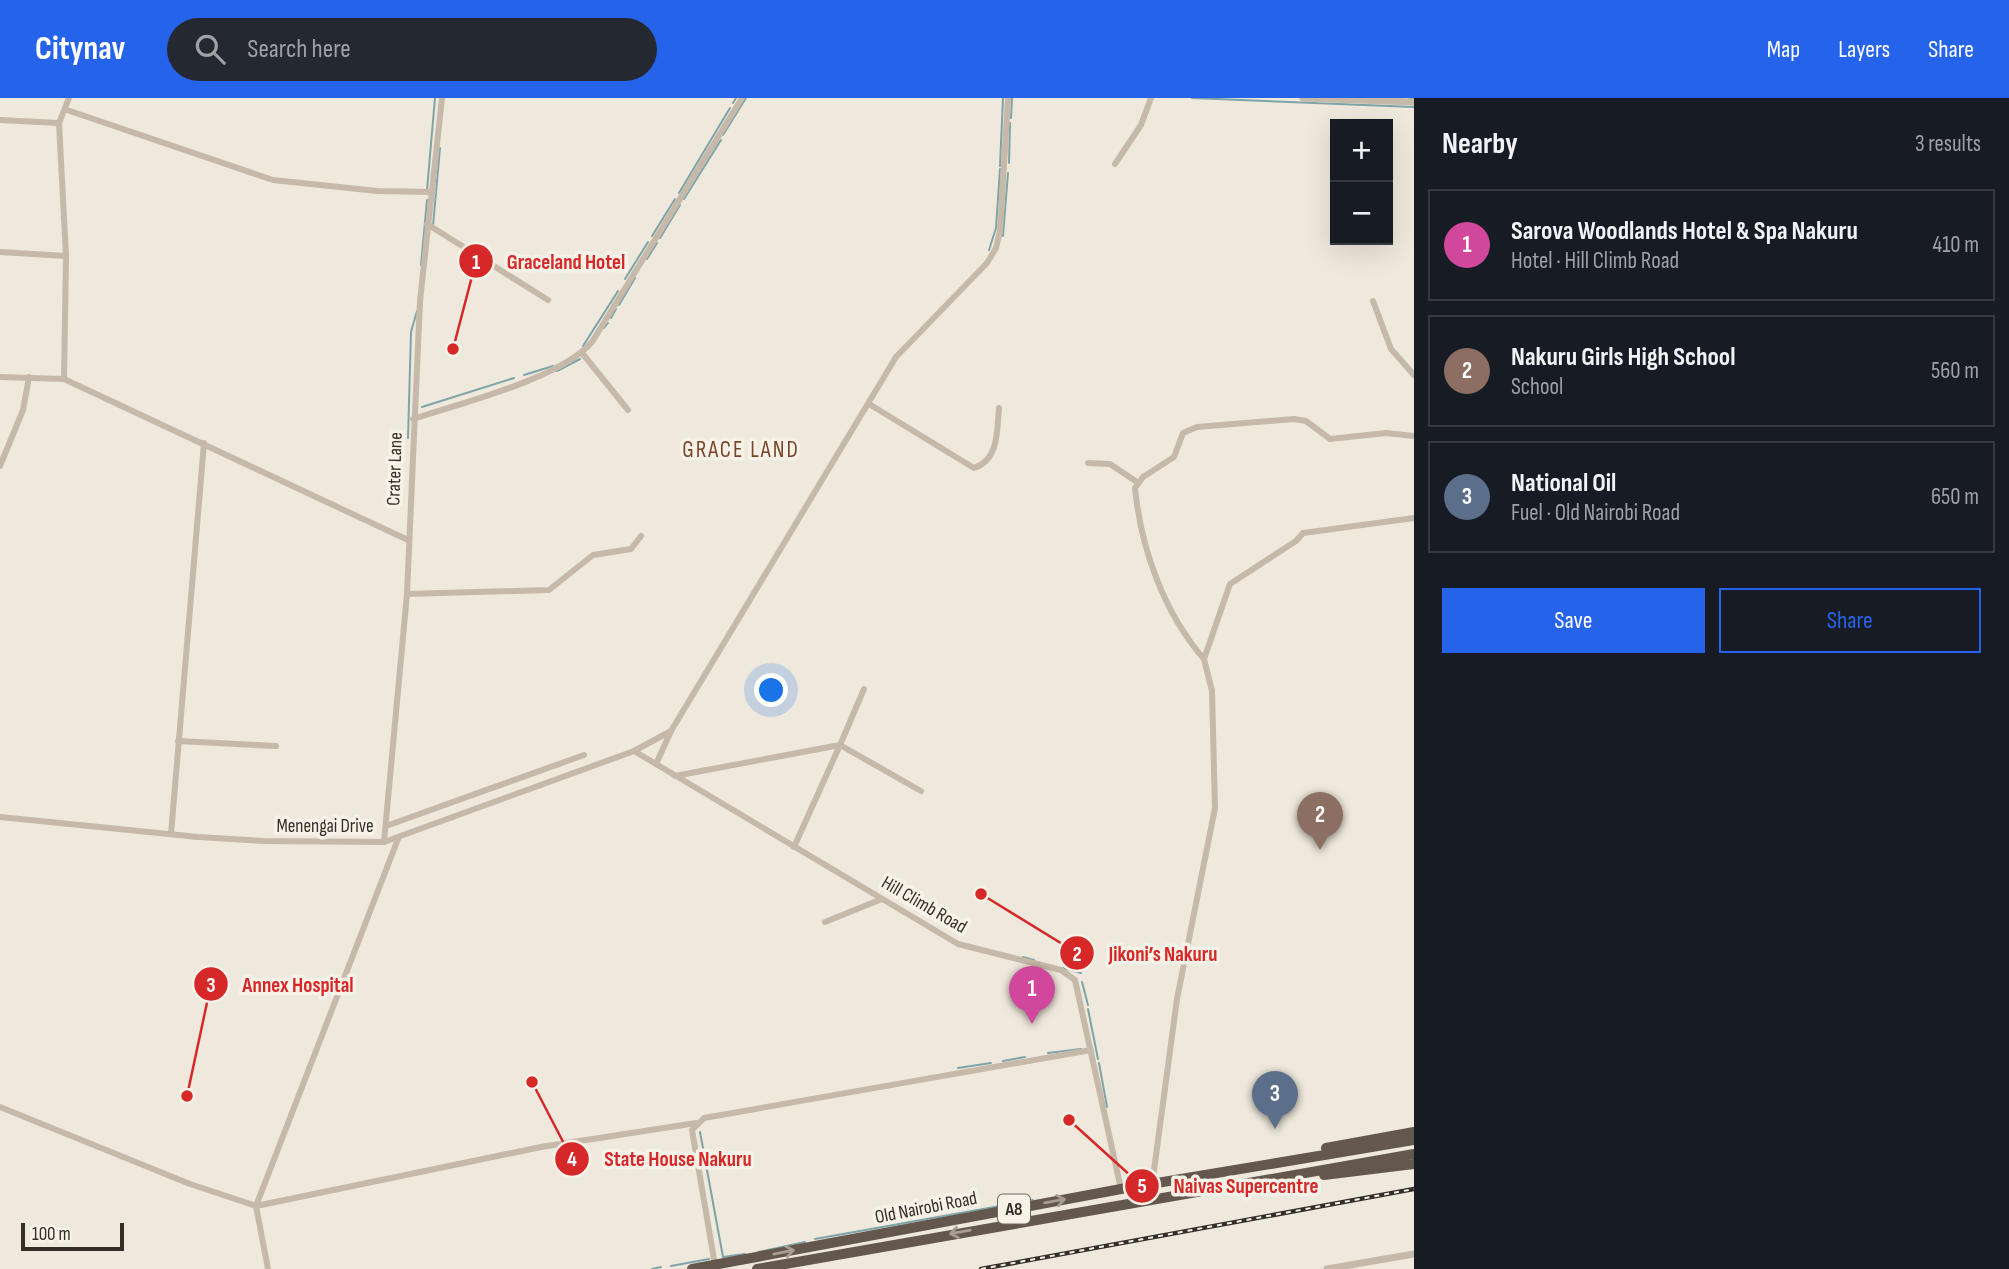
<!DOCTYPE html>
<html lang="en">
<head>
<meta charset="utf-8">
<style>
	:root { --surface:#171b24; --page:#242831; --text:#f1f3f6; --muted:#9ea1a6; --line:#363941; --accent:#2563eb }
	body { margin:0; font-family:"Sofia Sans Condensed",sans-serif; background:var(--page); color:var(--text) }
	.controls { position:absolute; right:21px; top:21px; display:grid; overflow:hidden; border-radius:0px; box-shadow:0 7px 28px #0002 }
	.controls button { width:63px; height:63px; display:grid; place-items:center; padding:0; border:0; border-bottom:2px solid var(--line); background:var(--surface); color:var(--text); font:35px sans-serif }
	.scale { position:absolute; left:21px; bottom:18px; width:103px; box-sizing:border-box; padding-left:7px; border:4px solid #342d28; border-top:0; font-size:19px; line-height:24px; white-space:nowrap; color:#342d28; -webkit-text-stroke:5px #f7f2e8; paint-order:stroke }
	.you { position:absolute; left:772px; top:593px; width:24px; height:24px; margin:-18px; border:5px solid #fff; border-radius:50%; background:#1a73e8; box-shadow:0 0 0 10px #1a73e833 }
	.badge { display:grid; place-items:center; width:46px; height:46px; border-radius:50%; background:var(--accent); color:#fff; font-size:23px; font-weight:700 }
	.pin { position:absolute; translate:-50% -58px; filter:drop-shadow(0 2px 4px #0008) }
	.pin::after { content:''; position:absolute; top:37px; width:24px; height:21px; background:inherit; clip-path:polygon(0 0,100% 0,50% 100%) }
	.list { margin:0; padding:0; list-style:none }
	h2 { display:flex; justify-content:space-between; align-items:center; height:91px; margin:0; padding:0 28px; font-size:30px }
	h2 small { font-size:23px; font-weight:400; color:var(--muted) }
	.list li { display:grid; grid-template-columns:46px 1fr auto; gap:21px; align-items:center; box-sizing:border-box; height:112px; margin:0 14px 14px; padding:0 14px; border:2px solid var(--line); border-radius:0px }
	.list b { display:block; font-size:26px; white-space:nowrap }
	.list p { margin:0; font-size:23px; white-space:nowrap; color:var(--muted) }
	.list em { font-size:23px; font-style:normal; color:var(--muted) }
	.actions { display:flex; gap:14px; padding:21px 28px }
	.actions a { flex:1; padding:16px 0; border:2px solid var(--accent); border-radius:0px; text-align:center; font-size:24px; color:var(--accent) }
	.actions .main { background:var(--accent); color:#fff }
	.icon { flex:none; width:38px; height:38px; fill:none; stroke:currentColor; stroke-width:2; stroke-linecap:round; stroke-linejoin:round }
	.map { position:relative; flex:none; width:1414px; height:1171px; overflow:hidden }
	header { display:flex; align-items:center; gap:42px; box-sizing:border-box; height:98px; padding:0 35px; background:var(--accent); color:#fff }
	header strong { font-size:33px }
	nav { display:flex; gap:38px; margin-inline-start:auto; font-size:24px }
	.search { width:490px; height:63px; background:var(--page); display:flex; align-items:center; gap:18px; box-sizing:border-box; padding:0 24px; border-radius:38px; color:var(--muted); font-size:26px }
	main { display:flex }
	aside { flex:1; background:var(--surface) }
	.map>svg:first-child { display:block }
	.lines { fill:none; stroke-linecap:round; stroke-linejoin:round }
	.stream { stroke:#7ea4a9; stroke-width:2 }
	.minor { stroke:#c6b9a9; stroke-width:6 }
	.tertiary { stroke:#c6b9a9; stroke-width:7 }
	.trunk { stroke:#64574e; stroke-width:10 }
	.rail-casing { stroke:#342d28; stroke-width:4.5 }
	.rail { stroke:#f7f2e8; stroke-width:2; stroke-dasharray:5; stroke-linecap:butt }
	.oneway { stroke:#a69d93 }
	.labels { text-anchor:middle; dominant-baseline:central; stroke-width:7; stroke-linejoin:round; paint-order:stroke }
	.shield { fill:#f7f2e8; stroke:#6e6862; stroke-width:2 }
	.shield-label { font-size:18px; font-weight:bold; fill:#342d28 }
	.street-label { font-size:19px; fill:#342d28; stroke:#f7f2e8 }
	.quarter-label { font-size:23px; letter-spacing:2px; fill:#7b4429; stroke:#f7f2e8 }
	.leader { fill:none; stroke:#d62828; stroke-width:2.5 }
	.callout-dot { fill:#d62828; stroke:#f7f2e8; stroke-width:2.5 }
	.mark-label { font-size:21px; text-anchor:middle; font-weight:bold; fill:#fff }
	.callout-label { font-size:21px; text-anchor:middle; font-weight:bold; fill:#d62828; stroke:#f7f2e8; stroke-width:7; stroke-linejoin:round; paint-order:stroke }
</style>
</head>
<body>
<header>
<strong>Citynav</strong>
<div class="search"><svg class="icon" aria-label="search" viewBox="0 0 24 24"><circle cx="10" cy="10" r="6"/><path d="M15 15l6 6"/></svg>Search here</div>
<nav><a>Map</a><a>Layers</a><a>Share</a></nav>
</header>
<main>
<div class="map">
<svg width="1414" height="1171" viewBox="0 0 1414 1171">
	<rect width="100%" height="100%" fill="#efe8dc"/>
	<g class="lines">
		<g class="stream">
			<polyline points="1192,0 1414,9"/>
			<polyline points="1409,0 1414,0"/>
			<polyline points="733,5 736,0"/>
			<polyline points="1011,20 1012,0"/>
			<polyline points="723,37 746,0"/>
			<polyline points="1009,65 1010,25"/>
			<polyline points="1000,68 1003,0"/>
			<polyline points="427,92 435,0"/>
			<polyline points="679,95 730,10"/>
			<polyline points="684,101 721,42"/>
			<polyline points="433,128 440,50"/>
			<polyline points="652,138 675,101"/>
			<polyline points="1003,138 1008,75"/>
			<polyline points="660,140 680,107"/>
			<polyline points="989,152 996,130 1000,71"/>
			<polyline points="647,161 657,145"/>
			<polyline points="421,167 427,102"/>
			<polyline points="625,181 648,144"/>
			<polyline points="619,207 635,180"/>
			<polyline points="611,220 616,211"/>
			<polyline points="604,230 608,225"/>
			<polyline points="583,248 618,193"/>
			<polyline points="557,273 580,261"/>
			<polyline points="524,277 553,268"/>
			<polyline points="422,309 514,280"/>
			<polyline points="408,340 411,234 417,213"/>
			<polyline points="1023,859 1034,862"/>
			<polyline points="1063,870 1081,875"/>
			<polyline points="1082,884 1088,907"/>
			<polyline points="1088,911 1098,961"/>
			<polyline points="1048,955 1081,951"/>
			<polyline points="1003,963 1025,959"/>
			<polyline points="1099,965 1107,1009"/>
			<polyline points="958,970 991,965"/>
			<polyline points="700,1034 723,1159 745,1156"/>
			<polyline points="815,1141 1033,1102"/>
			<polyline points="758,1154 805,1144"/>
			<polyline points="671,1168 709,1161"/>
			<polyline points="652,1171 661,1169"/>
		</g>
		<g class="minor">
			<polyline points="67,12 273,82 377,93 433,94"/>
			<polyline points="0,22 59,25"/>
			<polyline points="1115,66 1141,27 1151,0"/>
			<polyline points="427,126 548,202"/>
			<polyline points="0,154 66,158"/>
			<polyline points="1373,203 1391,251 1414,277"/>
			<polyline points="582,255 628,312"/>
			<polyline points="0,279 64,281 408,442"/>
			<polyline points="64,281 66,158 59,25 69,0"/>
			<path d="M869,306l105,64c25,-8 23,-38 25,-60"/>
			<path d="M413,321c48,-16 147,-40 179,-77l150,-244"/>
			<polyline points="1088,365 1110,366 1137,384"/>
			<polyline points="0,368 23,312 29,279"/>
			<polyline points="407,496 549,492 593,457 631,451 641,438"/>
			<path d="M1204,561c-40,-46 -63,-110 -69,-171l8,-11 31,-20 9,-24 14,-6 97,-8 12,2 24,18 56,-6 28,3"/>
			<polyline points="178,643 276,648"/>
			<polyline points="634,653 656,666 671,633"/>
			<polyline points="656,666 958,846 1061,872 1075,882 1121,1091"/>
			<polyline points="675,678 840,647 864,591"/>
			<polyline points="0,719 198,739 264,743 384,744 634,653 671,633 896,259 987,165 996,150 1000,133 1008,0"/>
			<polyline points="386,728 584,657"/>
			<polyline points="171,736 204,345"/>
			<polyline points="384,744 407,496 420,203 442,0"/>
			<polyline points="794,749 840,647 921,693"/>
			<polyline points="825,824 882,801"/>
			<polyline points="0,1009 190,1086 256,1108 541,1049 696,1025"/>
			<polyline points="1152,1087 1177,901 1215,710 1212,593 1204,561 1230,486 1296,443 1303,435 1414,420"/>
			<polyline points="715,1167 692,1032 704,1020 1091,952"/>
			<polyline points="268,1171 256,1108 398,741"/>
		</g>
		<g class="tertiary">
			<polyline points="1303,0 1414,4"/>
			<polyline points="1327,1171 1414,1156"/>
		</g>
		<g class="trunk">
			<polyline points="1326,1050 1414,1034"/>
			<polyline points="1324,1077 1414,1066"/>
			<polyline points="692,1171 1121,1091 1414,1042"/>
			<polyline points="757,1171 1414,1056"/>
		</g>
		<g class="rail-casing">
			<polyline id="rail" points="981,1171 1414,1091"/>
		</g>
		<use href="#rail" class="rail"/>
	</g>
	<defs><path id="oneway-shaft" d="M-6 0H5M1.5-3L5.5 0L1.5 3" fill="none" stroke-width="1.6" stroke-linecap="round" stroke-linejoin="round" transform="scale(1.75)"/></defs>
	<g class="oneway">
		<use href="#oneway-shaft" transform="translate(1055 1103) rotate(-10)"/>
		<use href="#oneway-shaft" transform="translate(960 1134) rotate(170)"/>
		<use href="#oneway-shaft" transform="translate(784 1154) rotate(-11)"/>
	</g>
	<g class="labels">
		<rect class="shield" x="998" y="1096.5" width="32" height="29" rx="5"/>
		<g class="shield-label">
			<text x="1014" y="1111">A8</text>
		</g>
		<g class="street-label">
			<text transform="translate(395 371) rotate(-88)">Crater Lane</text>
			<text x="325" y="728">Menengai Drive</text>
			<text transform="translate(924 807) rotate(30)">Hill Climb Road</text>
			<text transform="translate(926 1110) rotate(-11)">Old Nairobi Road</text>
		</g>
		<g class="quarter-label">
			<text x="741" y="352">GRACE LAND</text>
		</g>
	</g>
	<path class="leader" d="M453 251L476 163M981 796L1077 855M187 998L211 886M532 984L572 1061M1069 1022L1142 1088"/>
	<g class="callout-dot">
		<circle cx="453" cy="251" r="7"/>
		<circle cx="981" cy="796" r="7"/>
		<circle cx="187" cy="998" r="7"/>
		<circle cx="532" cy="984" r="7"/>
		<circle cx="1069" cy="1022" r="7"/>
		<circle cx="476" cy="163" r="18"/>
		<circle cx="1077" cy="855" r="18"/>
		<circle cx="211" cy="886" r="18"/>
		<circle cx="572" cy="1061" r="18"/>
		<circle cx="1142" cy="1088" r="18"/>
	</g>
	<g class="mark-label">
		<text x="476" y="171">1</text>
		<text x="1077" y="863">2</text>
		<text x="211" y="894">3</text>
		<text x="572" y="1068">4</text>
		<text x="1142" y="1095">5</text>
	</g>
	<g class="callout-label">
		<text x="566" y="171">Graceland Hotel</text>
		<text x="1163" y="863">Jikoni’s Nakuru</text>
		<text x="298" y="894">Annex Hospital</text>
		<text x="678" y="1068">State House Nakuru</text>
		<text x="1246" y="1095">Naivas Supercentre</text>
	</g>
</svg>
<div class="controls">
<button>+</button>
<button>−</button>
</div>
<div class="scale">100 m</div>
<div class="you"></div>
<div class="pin badge" style="left:1032px;top:926px;background:#d1479c">1</div>
<div class="pin badge" style="left:1320px;top:752px;background:#8d6e63">2</div>
<div class="pin badge" style="left:1275px;top:1031px;background:#5c6f8a">3</div>
</div>
<aside>
<h2>Nearby<small>3 results</small></h2>
<ul class="list">
<li><span class="badge" style="background:#d1479c">1</span><div><b>Sarova Woodlands Hotel &amp; Spa Nakuru</b><p>Hotel · Hill Climb Road</p></div><em>410 m</em></li>
<li><span class="badge" style="background:#8d6e63">2</span><div><b>Nakuru Girls High School</b><p>School</p></div><em>560 m</em></li>
<li><span class="badge" style="background:#5c6f8a">3</span><div><b>National Oil</b><p>Fuel · Old Nairobi Road</p></div><em>650 m</em></li>
</ul>
<div class="actions"><a class="main">Save</a><a>Share</a></div>
</aside>
</main>
</body>
</html>
